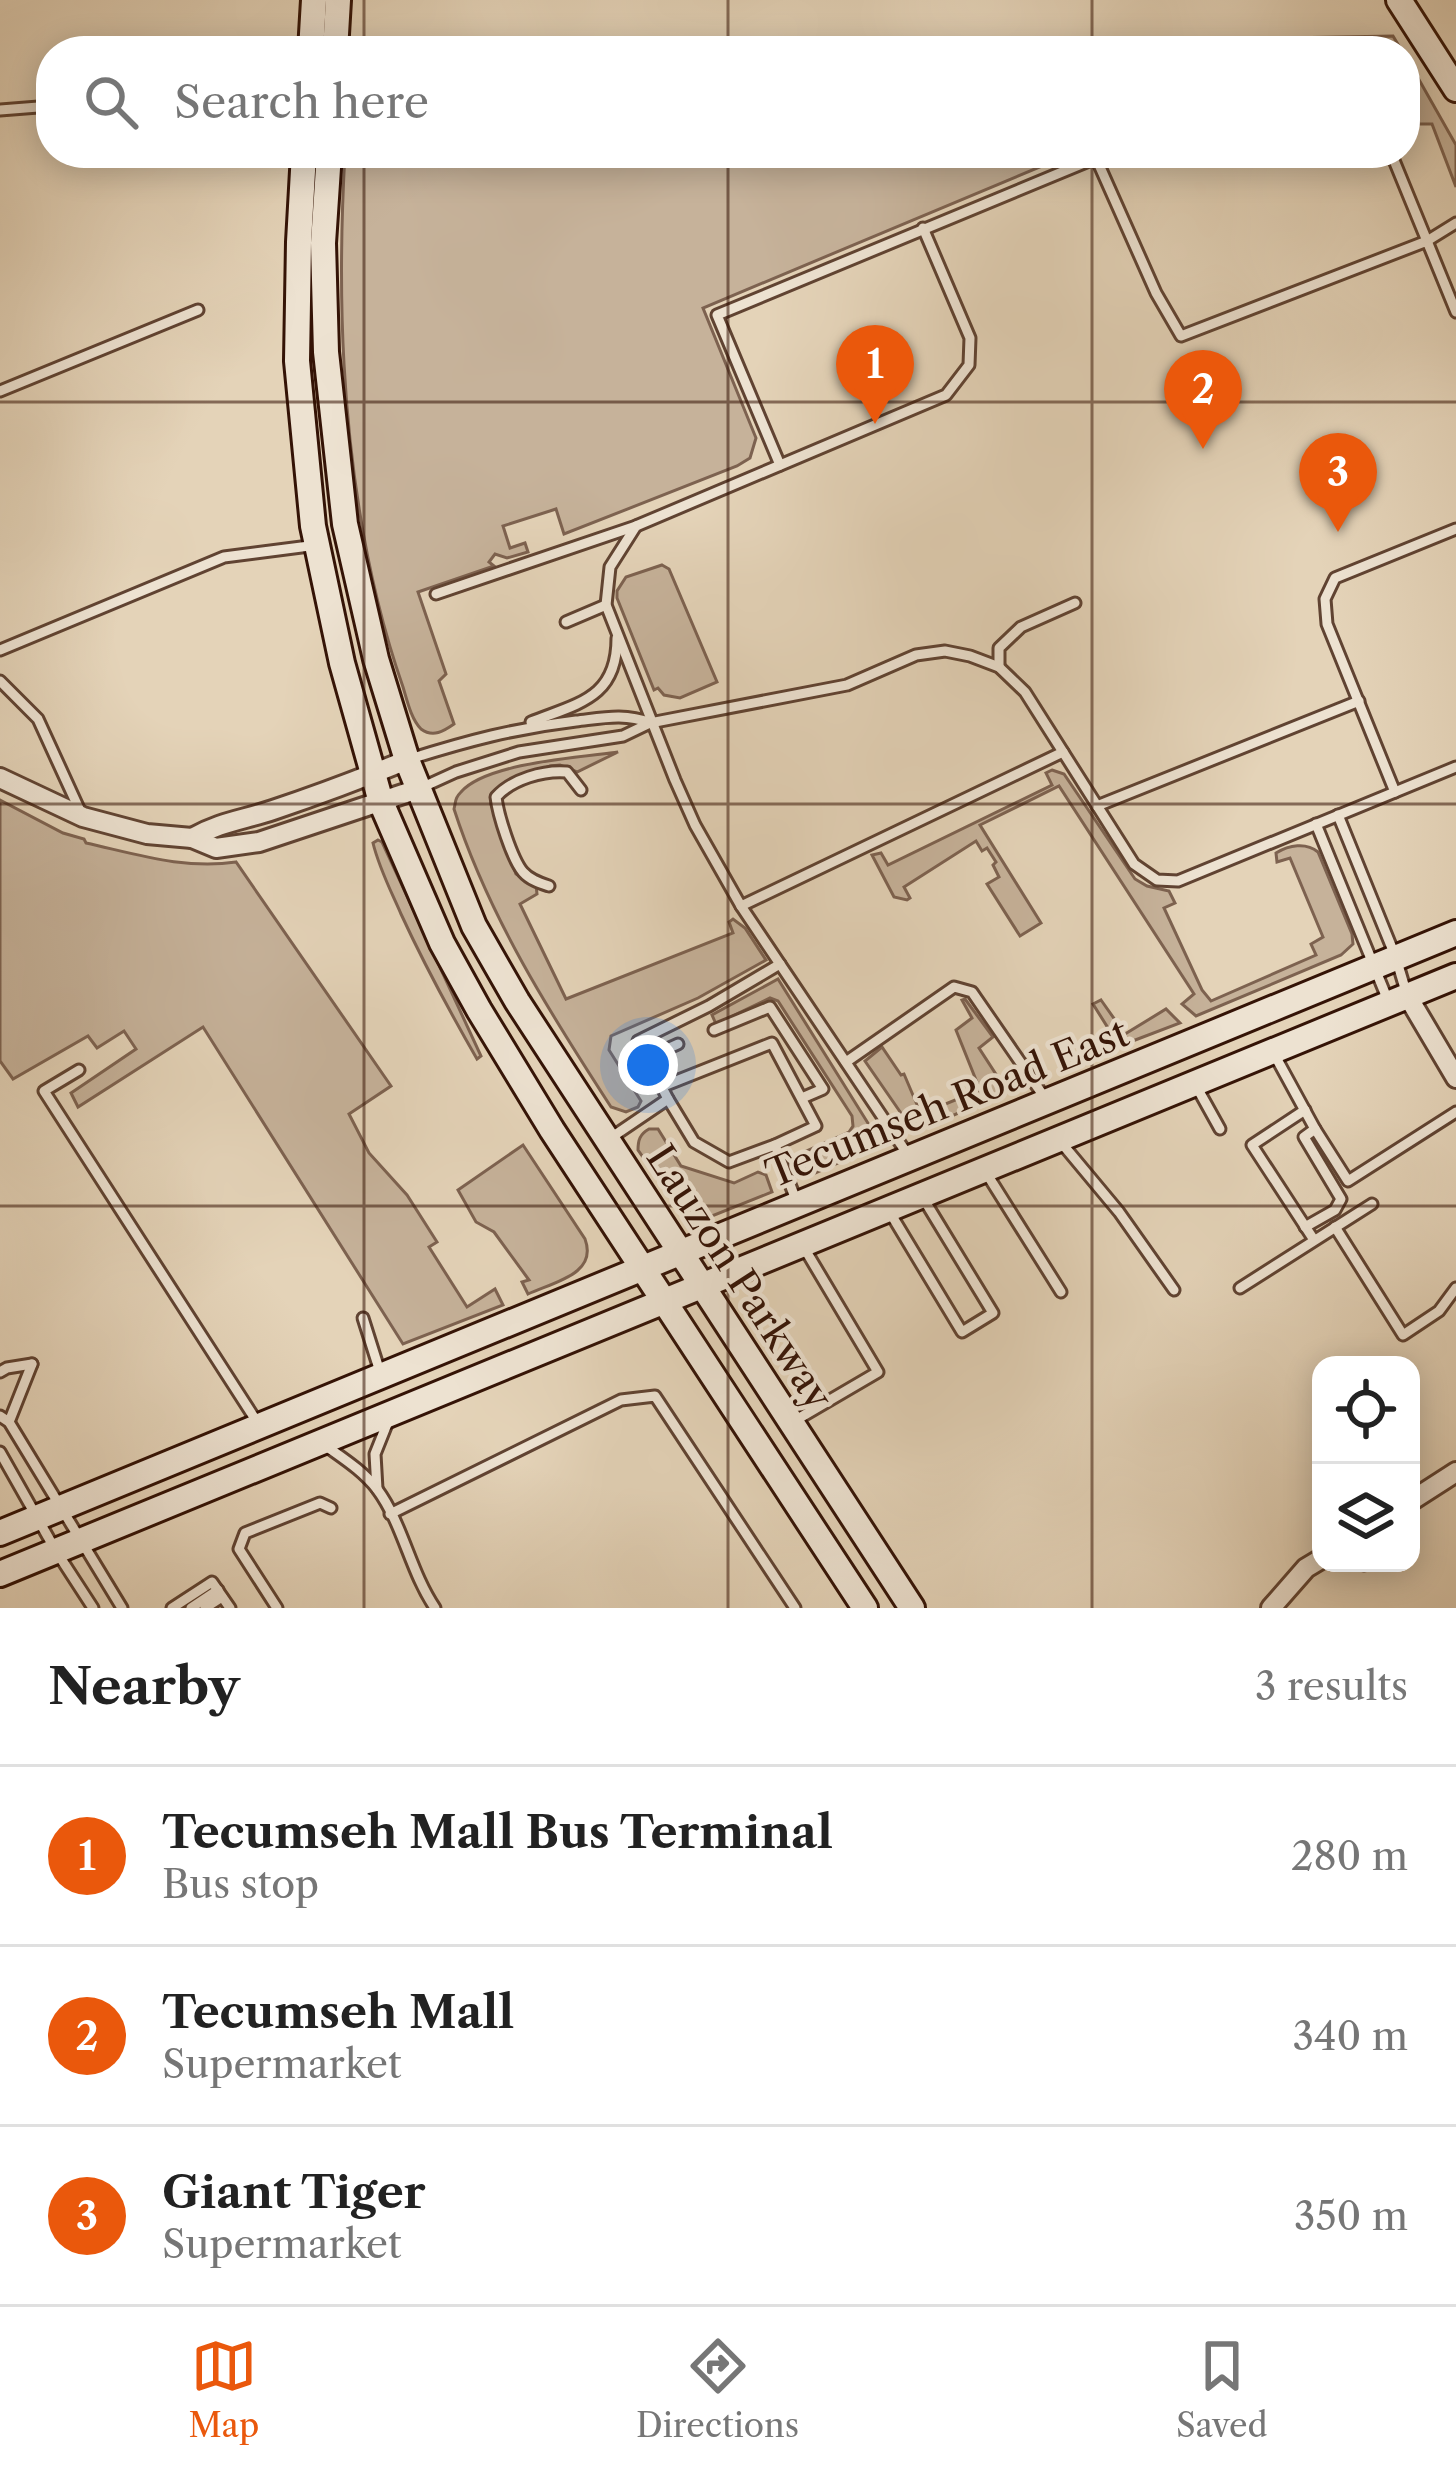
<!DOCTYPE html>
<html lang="en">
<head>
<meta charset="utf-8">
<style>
	:root { --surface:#fff; --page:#f6f6f6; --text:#222; --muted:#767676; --line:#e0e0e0; --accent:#ea580c }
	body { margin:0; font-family:"Libre Caslon Text",serif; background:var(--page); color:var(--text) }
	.controls { position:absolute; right:36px; bottom:36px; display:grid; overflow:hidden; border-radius:24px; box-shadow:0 6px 30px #0003 }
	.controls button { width:108px; height:108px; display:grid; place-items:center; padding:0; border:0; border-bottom:3px solid var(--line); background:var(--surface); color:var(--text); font:60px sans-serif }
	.you { position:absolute; left:648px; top:1065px; width:42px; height:42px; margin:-30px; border:9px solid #fff; border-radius:50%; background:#1a73e8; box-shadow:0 0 0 18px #1a73e833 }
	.badge { display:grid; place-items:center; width:78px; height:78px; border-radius:50%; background:var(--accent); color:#fff; font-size:39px; font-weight:700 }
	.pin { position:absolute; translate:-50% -99px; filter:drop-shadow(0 3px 6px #0008) }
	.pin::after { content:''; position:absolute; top:63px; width:42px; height:36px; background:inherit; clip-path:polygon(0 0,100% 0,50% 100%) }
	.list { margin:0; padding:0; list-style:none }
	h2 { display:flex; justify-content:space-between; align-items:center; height:156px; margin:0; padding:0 48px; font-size:51px }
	h2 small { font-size:39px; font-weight:400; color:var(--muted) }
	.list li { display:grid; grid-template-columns:78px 1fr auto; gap:36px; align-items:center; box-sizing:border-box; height:180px; padding:0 48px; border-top:3px solid var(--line) }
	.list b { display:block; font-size:45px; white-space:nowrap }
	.list p { margin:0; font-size:39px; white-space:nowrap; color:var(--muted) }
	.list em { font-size:39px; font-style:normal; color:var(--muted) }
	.icon { flex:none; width:66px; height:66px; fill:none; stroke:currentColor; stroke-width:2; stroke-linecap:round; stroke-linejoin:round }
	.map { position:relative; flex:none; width:1456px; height:1608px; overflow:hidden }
	.search { position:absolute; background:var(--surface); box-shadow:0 6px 30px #0003; left:36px; right:36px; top:36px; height:132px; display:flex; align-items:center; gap:30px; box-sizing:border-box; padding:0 42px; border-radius:48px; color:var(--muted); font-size:45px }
	.sheet { height:696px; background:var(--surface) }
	nav { display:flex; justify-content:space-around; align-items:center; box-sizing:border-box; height:168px; border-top:3px solid var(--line); background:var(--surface); font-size:33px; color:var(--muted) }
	nav a { display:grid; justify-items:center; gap:6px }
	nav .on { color:var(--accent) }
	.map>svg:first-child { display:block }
	.green { fill:#c6b29a; stroke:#7d6250; stroke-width:3 }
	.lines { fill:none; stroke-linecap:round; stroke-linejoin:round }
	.lane-casing { stroke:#604332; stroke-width:15 }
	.street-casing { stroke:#604332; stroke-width:24 }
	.secondary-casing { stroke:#341306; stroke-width:30 }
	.lane { stroke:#ede2d1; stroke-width:9 }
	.street { stroke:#ede2d1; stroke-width:18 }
	.secondary { stroke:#ede2d1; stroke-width:24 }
	.grid { fill:none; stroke:#341306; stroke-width:3; stroke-opacity:0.55 }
	.labels { text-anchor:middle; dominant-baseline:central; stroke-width:9; stroke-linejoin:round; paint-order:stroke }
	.street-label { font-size:39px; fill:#341306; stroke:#ede2d1 }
</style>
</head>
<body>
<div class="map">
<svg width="1456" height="1608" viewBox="0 0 1456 1608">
	<rect width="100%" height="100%" fill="#e4d3b8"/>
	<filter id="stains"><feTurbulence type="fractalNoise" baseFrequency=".00167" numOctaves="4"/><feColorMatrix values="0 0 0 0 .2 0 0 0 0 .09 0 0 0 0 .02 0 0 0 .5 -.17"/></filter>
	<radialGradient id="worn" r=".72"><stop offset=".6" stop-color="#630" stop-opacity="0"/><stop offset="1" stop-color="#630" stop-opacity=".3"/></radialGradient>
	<g class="green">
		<polygon points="1393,36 1402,51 593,51"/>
		<polygon points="1405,55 1456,145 1456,187 1432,124 1405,124"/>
		<path d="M345,153h728l-370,155 53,130 -6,20 -13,8 -173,68 -8,-25 -53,17 7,22 15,-5 3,9 -21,6 -12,-4 -6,8 5,4 -76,26 28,82 -7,7 15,43c-10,7 -21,14 -33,5 -10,-10 -14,-29 -18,-42 -36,-103 -53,-215 -59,-323 -4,-71 -3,-140 1,-211z"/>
		<polygon points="662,565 669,569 717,682 680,698 664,695 658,688 654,690 617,598 617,591 626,577"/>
		<path d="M618,752l-41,20 -17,-7 -10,1 -49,19 -10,11v8l25,70 20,11 1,9 -17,10 46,95 167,-66 -4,-11 4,-3 12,9 21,32 -68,38 -87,38 -2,14 32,51 -3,6 -12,5 -15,-5c-61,-94 -122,-190 -157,-298 2,-8 1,-11 7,-17 25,-29 120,-35 157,-40z"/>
		<path d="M1052,770l12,4 71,105 12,7 22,5 6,12 -11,5 38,82 9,11 105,-46 -5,-11 12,-7 -33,-79 -13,4 -1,-9c13,-8 30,-11 42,-1l34,82 1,10 -12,11 -145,61 -14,-12 12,-10 -135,-208 -79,39 61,98 -21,13 -33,-52 12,-7 -6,-12 3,-3 -9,-14 -5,3 -6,-10 -72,46 6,11 -3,2 -13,-3 -22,-42 9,-2 7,12 164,-80 -6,-12z"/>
		<path d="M0,800l63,33 21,6 2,4c50,11 99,27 150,19l155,224 -42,28 20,39 38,42 30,47 -8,5 38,60 28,-18 8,16 -100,39 -200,-317 -125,80 -7,-14 65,-44 -12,-18 -27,17 -9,-12 -75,43 -13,-18z"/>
		<path d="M378,840l4,2 99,214 -4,3c-27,-47 -53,-95 -76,-145 -10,-23 -22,-46 -28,-71z"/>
		<polygon points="778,979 881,1144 804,1178 798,1171 796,1159 802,1153 849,1132 853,1126 852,1116 778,1001 770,998 716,1024 712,1015"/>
		<polygon points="965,999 993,1037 979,1048 1003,1085 1016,1079 1020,1087 914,1132 865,1061 882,1047 901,1075 904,1074 921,1114 980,1090 956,1030 972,1018 962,1000"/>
		<polygon points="1101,1000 1125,1034 1166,1009 1180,1023 1109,1050 1105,1042 1113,1036 1093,1004"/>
		<path d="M649,1129h9l23,37 53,17 24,-11 8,3 6,17 -65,26 -22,-1 -47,-67c0,-10 2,-16 11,-21z"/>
		<path d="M523,1145l62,94c13,35 -31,43 -57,55l-6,-12 7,-2 -35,-48 -18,-10 -18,-32z"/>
	</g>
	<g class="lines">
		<g class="lane-casing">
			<g id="lane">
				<polyline points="0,110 51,106"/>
				<polyline points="1391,153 1427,241 1456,223"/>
				<polyline points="0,391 198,310"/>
				<polyline points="780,465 717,315 1096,158 1156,293 1181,336 1427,241 1456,312"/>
				<polyline points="636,526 610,567 606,605 675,780 695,825 741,906 910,1158"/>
				<polyline points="436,594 636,526 946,395 969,365 970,338 923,228"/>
				<polyline points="566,622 606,605"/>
				<polyline points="0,650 224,557 317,545"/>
				<polyline points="999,667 999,648 1021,627 1075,603"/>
				<polyline points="0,681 38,719 81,813"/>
				<path d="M531,722c48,-19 86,-24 86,-84"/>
				<path d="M410,759c57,-18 106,-31 166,-38 27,-3 49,-8 74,2"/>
				<polyline points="423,787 456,772 519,752 623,736 650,723 847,685 916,655 945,651 970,656 999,667 1025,692 1134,864 1157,880 1178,881 1456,767"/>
				<polyline points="1395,792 1327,624 1325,599 1335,578 1456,529"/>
				<polyline points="1097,806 1359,701"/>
				<polyline points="1338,815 1396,958 1407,995"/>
				<polyline points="1316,824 1389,1003"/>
				<path d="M549,886c-9,-3 -19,-6 -26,-14 -11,-13 -25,-57 -27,-75 16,-18 48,-27 71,-25l14,18"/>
				<polyline points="741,906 1063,752"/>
				<polyline points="714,1030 770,1007 823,1089 802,1098"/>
				<polyline points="1273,1052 1315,1129 1348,1181 1456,1112"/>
				<polyline points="647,1058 678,1044"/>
				<polyline points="846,1062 954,987 972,992 1047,1101"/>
				<polyline points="79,1070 44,1091 259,1425"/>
				<polyline points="1195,1084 1220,1129"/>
				<polyline points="661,1087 772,1043 816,1126 775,1145"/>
				<polyline points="668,1099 694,1142 729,1162 775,1145 796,1200"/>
				<polyline points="1305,1110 1252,1145 1314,1240"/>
				<polyline points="612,1137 668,1099 638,1041 709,1006 780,964"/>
				<polyline points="1059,1140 1119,1212 1174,1290"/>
				<polyline points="985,1171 1061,1292"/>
				<polyline points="889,1211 962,1332 993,1313 923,1198"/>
				<polyline points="1305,1227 1335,1210 1341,1199 1304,1137 1315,1129"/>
				<polyline points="1335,1227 1403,1335 1439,1311 1456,1288"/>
				<polyline points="1240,1288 1372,1204"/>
				<polyline points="363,1318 381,1375"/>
				<polyline points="0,1372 7,1368 32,1364"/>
				<polyline points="0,1416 9,1422 122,1608"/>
				<polyline points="796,1420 878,1372 803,1246"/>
				<polyline points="9,1422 32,1364"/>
				<path d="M326,1446c18,13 37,25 51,43 26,35 33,82 58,119"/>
				<polyline points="0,1452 56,1551 93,1608"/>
				<polyline points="377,1489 375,1454 389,1419"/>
				<polyline points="390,1514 621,1400 655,1396 795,1608"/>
				<polyline points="1362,1563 1364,1565"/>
				<polyline points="172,1608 212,1582 230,1608"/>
				<polyline points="191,1608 218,1590"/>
				<polyline points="205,1608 222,1597"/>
				<polyline points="277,1608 239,1549 245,1533 320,1503 331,1508"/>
			</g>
		</g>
		<g class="street-casing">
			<g id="street">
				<polyline points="0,778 83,817 147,834 192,838 216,848 259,842 418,789"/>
				<path d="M192,838c28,-16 51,-18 81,-28 45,-15 90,-32 134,-50"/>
				<polyline points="1407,995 1456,1078"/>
				<polyline points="1411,1501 1456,1472"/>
				<polyline points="1271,1608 1306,1568 1321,1559"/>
			</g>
		</g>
		<g class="secondary-casing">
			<g id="secondary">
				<polyline points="1399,0 1456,89"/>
				<polyline points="311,51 314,0"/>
				<polyline points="335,51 338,0"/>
				<polyline points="304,153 299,242 297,361 313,526 342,663 381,802 442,943 479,1010 552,1130 865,1608"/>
				<polyline points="329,153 323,243 326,352 345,524 376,659 407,760 474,926 517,1001 912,1608"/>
				<polyline points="0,1533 1456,933"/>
				<polyline points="0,1574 1456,976"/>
			</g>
		</g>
		<use href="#lane" class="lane"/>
		<use href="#street" class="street"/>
		<use href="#secondary" class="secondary"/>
	</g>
	<path class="grid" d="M364,0v51M728,0v51M1092,0v51M364,153v1455M728,153v1455M1092,153v1455M0,402h1456M0,804h1456M0,1206h1456"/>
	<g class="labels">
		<g class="street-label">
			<text transform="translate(947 1103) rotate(-22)">Tecumseh Road East</text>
			<text transform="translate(740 1277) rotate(57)">Lauzon Parkway</text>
		</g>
	</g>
	<rect width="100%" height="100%" filter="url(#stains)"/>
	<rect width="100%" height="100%" fill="url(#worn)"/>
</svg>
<div class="controls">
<button><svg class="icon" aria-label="locate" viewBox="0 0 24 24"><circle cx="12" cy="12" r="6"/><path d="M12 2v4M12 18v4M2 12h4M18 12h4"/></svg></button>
<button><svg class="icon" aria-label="layers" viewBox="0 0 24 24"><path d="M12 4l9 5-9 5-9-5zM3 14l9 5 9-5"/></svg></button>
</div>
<div class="you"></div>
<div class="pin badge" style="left:875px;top:424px">1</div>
<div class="pin badge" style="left:1203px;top:449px">2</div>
<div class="pin badge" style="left:1338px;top:532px">3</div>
<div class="search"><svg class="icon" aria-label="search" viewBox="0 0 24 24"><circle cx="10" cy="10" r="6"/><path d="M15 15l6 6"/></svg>Search here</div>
</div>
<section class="sheet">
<h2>Nearby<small>3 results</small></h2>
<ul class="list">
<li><span class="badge">1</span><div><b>Tecumseh Mall Bus Terminal</b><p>Bus stop</p></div><em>280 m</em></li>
<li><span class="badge">2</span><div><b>Tecumseh Mall</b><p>Supermarket</p></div><em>340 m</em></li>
<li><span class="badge">3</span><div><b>Giant Tiger</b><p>Supermarket</p></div><em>350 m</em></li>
</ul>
</section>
<nav>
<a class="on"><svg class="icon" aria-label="map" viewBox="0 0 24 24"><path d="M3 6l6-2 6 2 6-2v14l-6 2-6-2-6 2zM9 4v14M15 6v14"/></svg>Map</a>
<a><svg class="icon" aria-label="directions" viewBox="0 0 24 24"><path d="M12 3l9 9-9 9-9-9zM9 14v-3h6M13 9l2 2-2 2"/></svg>Directions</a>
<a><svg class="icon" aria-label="saved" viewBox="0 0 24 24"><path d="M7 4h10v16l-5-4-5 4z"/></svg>Saved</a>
</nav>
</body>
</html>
